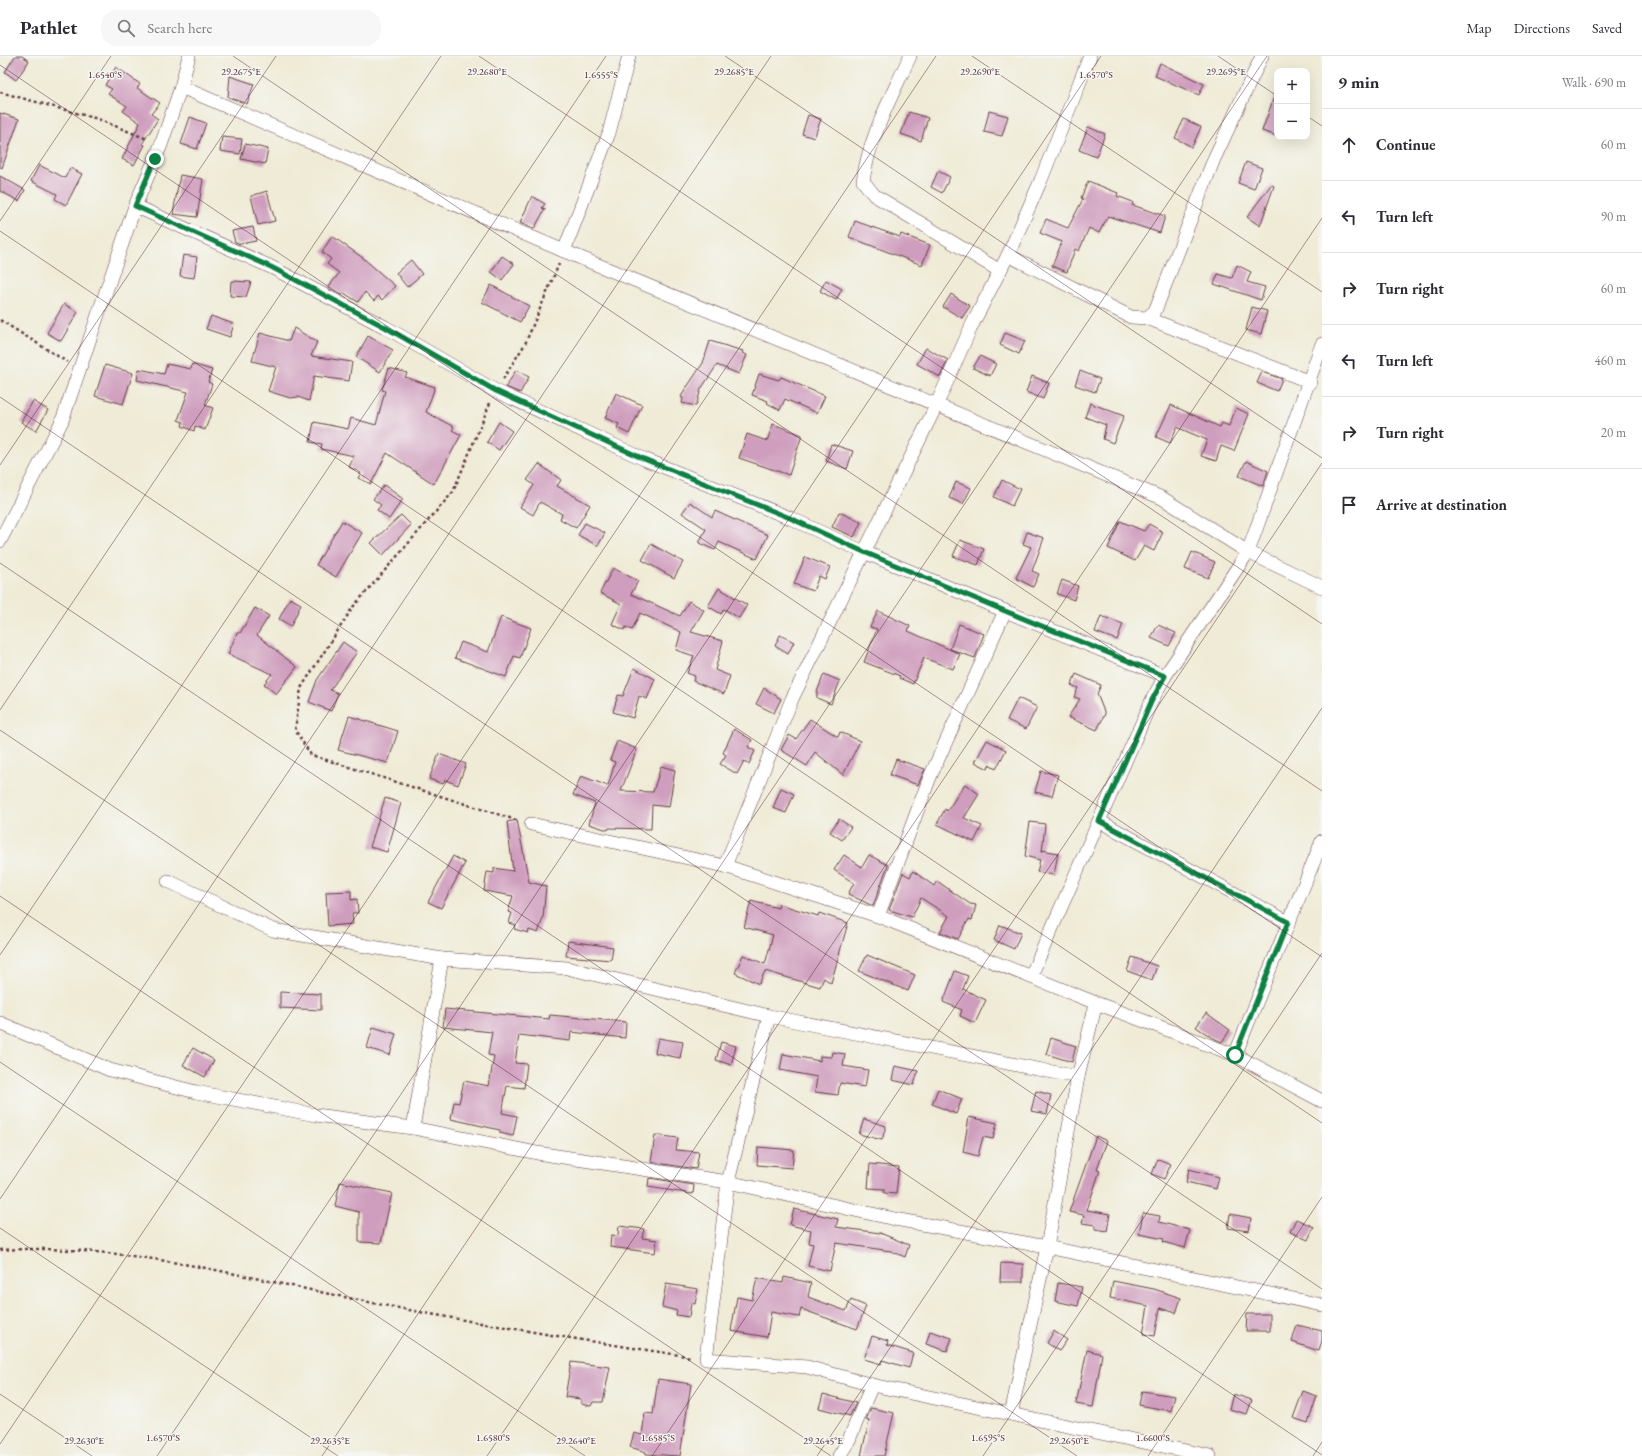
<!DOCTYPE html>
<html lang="en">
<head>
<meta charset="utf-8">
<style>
	:root { --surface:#fff; --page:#f7f7f7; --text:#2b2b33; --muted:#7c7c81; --line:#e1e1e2 }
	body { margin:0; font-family:"EB Garamond",serif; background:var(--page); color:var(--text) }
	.controls { position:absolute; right:12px; top:12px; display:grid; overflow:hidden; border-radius:8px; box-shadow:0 4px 16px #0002 }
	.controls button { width:36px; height:36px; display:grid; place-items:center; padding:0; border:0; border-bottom:1px solid var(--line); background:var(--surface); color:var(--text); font:20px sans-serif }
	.stop { position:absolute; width:12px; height:12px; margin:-9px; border:3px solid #0b8043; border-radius:50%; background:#fff }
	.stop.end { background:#0b8043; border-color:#fff; box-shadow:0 1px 4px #0008 }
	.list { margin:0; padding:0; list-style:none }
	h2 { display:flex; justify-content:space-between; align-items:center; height:52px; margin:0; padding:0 16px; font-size:17px }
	h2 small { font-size:13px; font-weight:400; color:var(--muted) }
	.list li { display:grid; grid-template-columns:26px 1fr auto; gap:12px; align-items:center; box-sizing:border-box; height:72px; padding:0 16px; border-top:1px solid var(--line) }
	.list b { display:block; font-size:15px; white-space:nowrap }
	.list em { font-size:13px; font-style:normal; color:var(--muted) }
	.icon { flex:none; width:22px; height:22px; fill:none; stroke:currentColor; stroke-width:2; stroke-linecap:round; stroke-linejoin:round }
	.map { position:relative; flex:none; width:1322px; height:1400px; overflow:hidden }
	header { display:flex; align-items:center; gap:24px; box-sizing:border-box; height:56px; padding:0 20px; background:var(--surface); border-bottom:1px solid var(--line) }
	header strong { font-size:19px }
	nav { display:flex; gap:22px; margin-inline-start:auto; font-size:14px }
	.search { width:280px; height:36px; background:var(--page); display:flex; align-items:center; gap:10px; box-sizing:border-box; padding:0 14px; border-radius:16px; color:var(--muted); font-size:15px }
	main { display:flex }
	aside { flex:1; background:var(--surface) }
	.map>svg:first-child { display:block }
	.building { fill:#cf9dbd }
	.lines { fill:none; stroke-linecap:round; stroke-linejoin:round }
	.street-casing { stroke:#633e45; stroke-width:14 }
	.path { stroke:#633e45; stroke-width:2.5; stroke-dasharray:3 3; stroke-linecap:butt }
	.street { stroke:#fff; stroke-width:13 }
	.route { stroke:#0b8043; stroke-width:5 }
	.ticks { fill:none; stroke:#4a1f2b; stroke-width:1; stroke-opacity:0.45 }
	.ticks-label { font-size:10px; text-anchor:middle; fill:#4a1f2b; stroke:#f6f6f2; stroke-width:3; stroke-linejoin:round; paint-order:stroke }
</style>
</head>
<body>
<header>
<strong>Pathlet</strong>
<div class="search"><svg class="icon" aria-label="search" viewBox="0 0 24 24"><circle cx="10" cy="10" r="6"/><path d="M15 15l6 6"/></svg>Search here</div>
<nav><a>Map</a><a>Directions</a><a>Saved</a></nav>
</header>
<main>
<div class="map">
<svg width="1322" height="1400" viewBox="0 0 1322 1400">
	<rect width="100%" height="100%" fill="#f6f6f2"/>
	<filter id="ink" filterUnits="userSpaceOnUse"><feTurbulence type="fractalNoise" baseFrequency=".025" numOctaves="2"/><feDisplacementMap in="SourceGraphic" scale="8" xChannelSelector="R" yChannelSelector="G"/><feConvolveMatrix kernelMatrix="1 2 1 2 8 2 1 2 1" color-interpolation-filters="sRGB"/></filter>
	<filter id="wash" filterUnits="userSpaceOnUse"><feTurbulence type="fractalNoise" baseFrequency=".012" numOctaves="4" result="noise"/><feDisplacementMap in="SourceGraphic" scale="16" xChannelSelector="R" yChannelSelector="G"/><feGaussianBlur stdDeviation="0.9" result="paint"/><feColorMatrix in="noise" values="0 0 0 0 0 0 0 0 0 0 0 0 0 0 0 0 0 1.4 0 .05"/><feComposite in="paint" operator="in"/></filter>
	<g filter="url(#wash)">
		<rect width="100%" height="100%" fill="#efebd6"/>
		<g id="blocks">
			<g class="building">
				<polygon points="15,0 22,0 29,5 16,24 5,16"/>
				<polygon points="1160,7 1204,28 1199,39 1155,20"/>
				<polygon points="116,11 140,28 137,32 160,47 151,58 158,63 142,88 145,89 134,109 122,103 140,67 123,55 127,50 108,38 112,33 105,29"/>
				<polygon points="230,20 254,28 247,48 228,41"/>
				<polygon points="1275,38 1277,38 1277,80 1262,75"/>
				<polygon points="989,55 1008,60 1002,80 984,76"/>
				<polygon points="909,56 928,62 921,85 901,78"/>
				<polygon points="0,57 19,63 2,112 0,111"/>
				<polygon points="808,59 821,63 814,82 802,78"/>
				<polygon points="190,61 206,67 197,93 181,88"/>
				<polygon points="1184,63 1201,71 1192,91 1175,82"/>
				<polygon points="1088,71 1105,78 1096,101 1079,94"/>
				<polygon points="222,81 242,83 240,98 220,95"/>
				<polygon points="245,88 268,93 265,108 241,103"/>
				<polygon points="1246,106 1262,112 1254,133 1238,127"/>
				<polygon points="39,109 65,122 70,112 82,118 66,149 55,143 57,138 31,125"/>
				<polygon points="938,115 950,121 942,137 931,131"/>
				<polygon points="180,119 203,123 197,161 173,158"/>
				<polygon points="0,120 25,134 19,145 0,135"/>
				<polygon points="1088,125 1118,137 1117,140 1133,146 1132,149 1165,160 1160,177 1108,160 1099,177 1089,172 1079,195 1075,193 1067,216 1052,210 1062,186 1040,177 1046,163 1068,172 1083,143 1081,142"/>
				<polygon points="1271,129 1274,130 1260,170 1247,161"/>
				<polygon points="267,135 275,165 258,169 251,140"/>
				<polygon points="532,140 545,148 542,152 545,153 534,173 520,167"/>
				<polygon points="855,165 900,181 901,178 930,189 922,209 849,181"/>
				<polygon points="253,171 256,185 240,188 235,186 232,175"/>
				<polygon points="332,180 363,202 395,230 382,244 378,240 374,245 365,236 358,246 344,237 342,239 328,232 339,217 327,208 331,203 322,196"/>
				<polygon points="183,199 197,201 194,222 180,220"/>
				<polygon points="502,200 514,208 502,224 491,216"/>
				<polygon points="411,204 422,218 407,231 396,217"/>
				<polygon points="1237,209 1251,216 1247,226 1265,231 1261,244 1214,228 1218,218 1232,222"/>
				<polygon points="826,224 842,233 836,244 820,235"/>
				<polygon points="231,225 251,226 246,241 230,240"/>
				<polygon points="491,229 529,250 520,266 482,246"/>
				<polygon points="951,238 970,250 962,262 943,251"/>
				<polygon points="64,248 78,256 61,285 47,277"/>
				<polygon points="1252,251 1267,255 1261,278 1246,274"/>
				<polygon points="211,260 234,268 230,281 206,273"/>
				<polygon points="294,272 317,286 311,300 352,306 349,325 314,320 309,345 298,341 290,342 268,335 276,311 252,305 260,277 289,285"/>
				<polygon points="1005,277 1025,285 1019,298 1000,289"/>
				<polygon points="368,280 393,294 380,316 356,301"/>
				<polygon points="710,285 743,295 742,297 747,299 739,318 717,309 701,333 696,350 682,347 683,342 681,341 686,331 687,331 703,307"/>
				<polygon points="926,292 948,304 940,321 917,308"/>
				<polygon points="980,300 996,308 990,320 973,312"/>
				<polygon points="167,308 191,313 192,308 212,314 208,326 212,328 205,349 213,352 205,374 195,370 194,375 182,370 183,366 178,364 188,336 137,324 139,313 164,318"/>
				<polygon points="105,309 133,317 123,348 95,340"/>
				<polygon points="389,312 407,317 405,321 435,331 426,356 454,371 452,374 461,379 434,428 387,397 371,428 358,422 361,417 349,411 354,400 321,393 322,388 310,386 314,366 348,373 351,362 376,369 385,335 382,334"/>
				<polygon points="516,314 529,321 520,337 506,331"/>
				<polygon points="1080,315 1100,323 1095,336 1075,329"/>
				<polygon points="1262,316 1282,323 1277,335 1257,327"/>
				<polygon points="759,318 779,324 781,321 825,340 817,357 785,343 780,354 767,347 768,345 752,339"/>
				<polygon points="1032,320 1049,327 1043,343 1026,336"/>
				<polygon points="616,337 642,349 629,378 617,372 619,368 605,362"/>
				<polygon points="33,345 48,354 36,375 21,366"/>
				<polygon points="1090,347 1124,360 1113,387 1103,383 1106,369 1085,361"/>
				<polygon points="1171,349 1220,371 1222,367 1229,370 1236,352 1249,358 1234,395 1221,390 1216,405 1201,400 1207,384 1181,373 1177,371 1170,387 1156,381"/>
				<polygon points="499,366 512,375 499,394 487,386"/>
				<polygon points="773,368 802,379 789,419 739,402 747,378 767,385"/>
				<polygon points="831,388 853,395 847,413 826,405"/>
				<polygon points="1246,405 1268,415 1263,430 1239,420"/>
				<polygon points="539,408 561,424 557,430 590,449 576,472 560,463 562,458 540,446 533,459 520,451 534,429 527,424"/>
				<polygon points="1002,424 1020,433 1012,450 994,441"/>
				<polygon points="956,426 971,432 963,448 949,442"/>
				<polygon points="384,429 403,443 389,463 377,454 381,449 373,443"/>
				<polygon points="690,446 712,461 715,455 768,479 757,503 719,486 715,494 699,487 706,473 682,457"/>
				<polygon points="839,456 861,466 854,481 832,471"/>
				<polygon points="401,459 411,469 383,499 371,487"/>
				<polygon points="342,465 362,477 336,521 316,509"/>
				<polygon points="1120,465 1144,475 1149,468 1163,476 1154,495 1144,490 1135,505 1108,492"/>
				<polygon points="585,467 605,477 598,490 578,479"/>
				<polygon points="1027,476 1044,482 1032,515 1039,518 1033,531 1016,522 1031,491 1023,488"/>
				<polygon points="960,484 984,493 978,509 953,500"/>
				<polygon points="651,488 683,506 674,522 642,504"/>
				<polygon points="1192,496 1215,506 1208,522 1185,513"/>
				<polygon points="805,501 830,511 825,523 819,520 813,535 794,528"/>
				<polygon points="613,512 638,525 631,538 680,560 689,545 704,554 691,576 723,585 715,614 730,620 724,638 693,625 695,620 687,617 694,600 676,594 681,576 640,557 632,574 626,571 624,574 612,568 621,548 600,537"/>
				<polygon points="1062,524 1078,530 1074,544 1057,538"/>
				<polygon points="719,532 747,549 739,562 724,553 721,558 708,550"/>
				<polygon points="290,542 301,548 291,570 279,563"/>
				<polygon points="255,552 269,560 257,579 297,611 276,638 264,628 272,618 228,598 237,577 240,577"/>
				<polygon points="878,555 910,570 908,575 960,598 953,613 924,602 913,628 899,622 900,620 864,606 877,573 870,571"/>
				<polygon points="1101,560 1123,568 1117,584 1095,576"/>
				<polygon points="501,561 531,572 520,602 514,600 506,621 455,602 461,586 488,596"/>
				<polygon points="959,568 984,578 975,602 950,593"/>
				<polygon points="1158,569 1176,577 1169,590 1151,582"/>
				<polygon points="780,579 794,586 788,598 775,590"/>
				<polygon points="343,586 357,596 330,634 338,637 331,655 309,646 317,624"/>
				<polygon points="634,612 655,623 647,643 639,640 633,662 613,656 618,639 623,640"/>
				<polygon points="824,618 840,625 831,648 817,642 817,636"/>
				<polygon points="1076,618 1101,629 1097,638 1105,658 1097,674 1068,661 1080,643 1074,641 1078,632 1071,629"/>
				<polygon points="764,632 781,643 774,657 756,648"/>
				<polygon points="1018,642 1037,651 1026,673 1007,664"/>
				<polygon points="349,660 398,675 388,707 338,694"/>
				<polygon points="810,663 838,681 840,676 860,685 843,719 815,696 807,710 781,694 789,679 796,683"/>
				<polygon points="734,673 752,684 748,691 755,695 749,708 744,705 737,718 720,708 726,699 723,697"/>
				<polygon points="987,684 1006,694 996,713 989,709 988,713 975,706"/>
				<polygon points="617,685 637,693 621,735 653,736 661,710 675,714 669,751 652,749 651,773 609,772 608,774 589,768 595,747 573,739 581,720 608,730 615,706 610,704"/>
				<polygon points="439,698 466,708 458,729 445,724 443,728 429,723"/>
				<polygon points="896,703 925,713 918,729 890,719"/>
				<polygon points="1041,715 1058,719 1052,740 1035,736"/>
				<polygon points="965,728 979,738 964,762 982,770 974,786 937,768 945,753 947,755"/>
				<polygon points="781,732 794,738 786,757 773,752"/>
				<polygon points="385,742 401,747 387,796 370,791"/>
				<polygon points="839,763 851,771 842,784 830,776"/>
				<polygon points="517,764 529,826 546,830 543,862 538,877 529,874 528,877 514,873 516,869 509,867 512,857 508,856 513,840 484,835 487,816 494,817 494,812 513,815 507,766"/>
				<polygon points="1030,766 1045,768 1042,796 1042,794 1058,797 1054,819 1037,816 1040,804 1025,800"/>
				<polygon points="844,799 862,811 869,799 888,809 873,850 848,838 854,827 834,814"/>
				<polygon points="453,800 465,807 441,852 428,846"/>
				<polygon points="913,815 934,830 937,825 970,848 976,849 972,864 969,863 958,883 940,876 949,860 921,842 912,861 889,854 903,817 910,821"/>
				<polygon points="351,835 351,844 357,843 358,857 352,857 353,868 328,870 326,836"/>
				<polygon points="751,845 778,852 779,848 818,860 819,857 848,867 831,927 824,922 820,931 765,915 759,928 735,917 743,899 765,908 773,879 744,871"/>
				<polygon points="1000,869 1021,877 1014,893 994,884"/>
				<polygon points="568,885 613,891 611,904 566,900"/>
				<polygon points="867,899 915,919 908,935 859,915"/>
				<polygon points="1132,901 1157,910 1152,924 1127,915"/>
				<polygon points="955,915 968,920 963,933 986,944 975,967 960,960 962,954 943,946"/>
				<polygon points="280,936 321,938 321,954 280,952"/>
				<polygon points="445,953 549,963 550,959 626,966 625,982 571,976 570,985 519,979 515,1007 527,1008 524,1032 507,1030 502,1057 517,1060 513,1080 500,1077 500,1074 451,1063 454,1046 459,1047 464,1025 489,1030 494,1000 488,999 492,976 443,971"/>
				<polygon points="1206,957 1230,974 1222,986 1211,981 1196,971"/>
				<polygon points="373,971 396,978 390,999 367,992"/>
				<polygon points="658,982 683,986 680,1002 655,997"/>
				<polygon points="1051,982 1076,990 1072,1006 1046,998"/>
				<polygon points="721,986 736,990 731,1009 716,1004"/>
				<polygon points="193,992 214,1004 205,1021 183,1009"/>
				<polygon points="832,996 845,998 843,1010 868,1014 865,1031 840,1027 838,1039 815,1036 817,1021 780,1014 783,998 820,1005 820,1000 831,1001"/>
				<polygon points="895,1010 918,1015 914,1029 892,1024"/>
				<polygon points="938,1033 962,1043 956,1058 932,1048"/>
				<polygon points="1036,1035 1051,1039 1047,1058 1031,1055"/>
				<polygon points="969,1061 997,1067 993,1083 983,1081 978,1100 963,1096"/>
				<polygon points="864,1063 886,1070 882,1084 859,1078"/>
				<polygon points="655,1079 678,1082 676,1094 699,1096 696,1113 651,1106"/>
				<polygon points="1096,1080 1107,1085 1097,1113 1100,1114 1087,1154 1110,1158 1107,1175 1095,1173 1095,1169 1082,1167 1084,1159 1069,1156"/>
				<polygon points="758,1091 794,1094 792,1112 757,1109"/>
				<polygon points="1158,1103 1171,1108 1164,1123 1152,1118"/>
				<polygon points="870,1108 899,1111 896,1138 884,1137 884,1133 868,1132"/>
				<polygon points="1189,1113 1219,1121 1216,1133 1186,1126"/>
				<polygon points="649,1122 694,1129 693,1138 648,1131"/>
				<polygon points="340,1126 392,1137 381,1187 359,1186 359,1156 335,1150"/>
				<polygon points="794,1153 838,1163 836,1171 880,1177 909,1189 905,1201 891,1195 836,1187 830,1215 808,1210 813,1188 809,1187 811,1174 790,1169"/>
				<polygon points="1143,1157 1160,1160 1159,1166 1190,1174 1185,1192 1163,1186 1164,1183 1139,1178"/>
				<polygon points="1230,1158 1251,1162 1249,1175 1228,1172"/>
				<polygon points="1296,1163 1314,1171 1308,1184 1290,1176"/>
				<polygon points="619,1170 644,1173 642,1182 657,1184 655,1197 610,1191 611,1179 618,1180"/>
				<polygon points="1001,1207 1023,1208 1023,1226 1000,1226"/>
				<polygon points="784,1221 811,1227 808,1241 846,1255 851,1244 866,1250 857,1273 801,1253 799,1261 771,1256 767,1281 731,1275 737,1241 752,1244 757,1222 783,1227"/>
				<polygon points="1113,1225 1154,1233 1181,1242 1176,1257 1160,1252 1155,1280 1143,1278 1148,1250 1110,1242"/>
				<polygon points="1058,1227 1082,1231 1078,1250 1055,1245"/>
				<polygon points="666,1228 698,1233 695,1248 691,1247 689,1261 676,1259 677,1255 662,1251"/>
				<polygon points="1247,1258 1270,1258 1270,1275 1246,1275"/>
				<polygon points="1297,1269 1322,1275 1322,1284 1319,1295 1292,1286"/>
				<polygon points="930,1275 952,1282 947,1295 926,1288"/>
				<polygon points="1054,1275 1067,1284 1059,1295 1047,1287"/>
				<polygon points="872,1280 888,1285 887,1289 913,1297 909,1312 882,1304 881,1308 864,1303"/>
				<polygon points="1087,1294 1102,1298 1093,1351 1076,1348"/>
				<polygon points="571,1306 610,1311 603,1346 593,1346 591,1350 581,1348 581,1343 565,1341"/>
				<polygon points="658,1323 691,1328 680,1400 646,1398 646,1396 630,1391 634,1377 642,1379 645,1357 653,1358"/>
				<polygon points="1142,1335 1175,1340 1171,1355 1139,1349"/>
				<polygon points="1303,1335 1317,1340 1308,1367 1293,1362"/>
				<polygon points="823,1338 856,1347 850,1360 819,1352"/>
				<polygon points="1233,1338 1252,1344 1247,1358 1229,1353"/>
				<polygon points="871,1352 894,1357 884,1400 861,1400 869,1365 866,1364"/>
			</g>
		</g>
	</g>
	<g filter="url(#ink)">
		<use href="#blocks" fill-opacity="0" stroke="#633e45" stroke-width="1"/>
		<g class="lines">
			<g class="street-casing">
				<g id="street">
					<path d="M910,0c-18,40 -41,81 -47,125l11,14 126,76"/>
					<polyline points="181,31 564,195 1162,442 1248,496 1322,531"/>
					<polyline points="135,150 271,211 385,271 496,335 644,403 790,462 864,496 1005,555 1165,620"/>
					<polyline points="564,195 609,77 629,0"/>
					<polyline points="1008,199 1131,261 1147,262 1155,255 1214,103 1262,0"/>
					<polyline points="1147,262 1310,326"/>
					<polyline points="0,485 62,365 135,150 161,89 181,31 189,0"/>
					<polyline points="1099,765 1288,866"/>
					<polyline points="531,768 725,810 878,860 1096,947 1235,999 1322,1045"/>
					<polyline points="725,810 792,643 936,350 972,269 1008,199 1041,124 1090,0"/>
					<polyline points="168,825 273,874 442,903 567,912 769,960 1078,1021"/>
					<polyline points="878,860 930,721 1005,555"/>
					<polyline points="1031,920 1152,644 1165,620 1248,496 1322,288"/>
					<polyline points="769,960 728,1126 706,1303 807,1311 872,1329 1210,1400"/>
					<polyline points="0,967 110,1014 196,1036 316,1059 413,1072 537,1097 728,1126 895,1163 1047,1191 1322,1249"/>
					<polyline points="1235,999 1322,785"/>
					<polyline points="413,1072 442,903"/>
					<polyline points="1011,1358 1047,1191 1078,1021 1096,947"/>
					<polyline points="839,1400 848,1386 872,1329"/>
				</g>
			</g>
			<g class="path">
				<polyline points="0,36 98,63 147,83"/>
				<polyline points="0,264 67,306"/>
				<polyline points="503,323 525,288 559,208"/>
				<polyline points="490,347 453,436 353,551 301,632 295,674 311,699 519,765"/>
				<path d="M0,1194c116,-7 232,24 344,47 115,24 231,42 348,60"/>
			</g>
			<use href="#street" class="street"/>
		</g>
	</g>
	<g class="lines" filter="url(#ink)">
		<polyline class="route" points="155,103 135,150 271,211 385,271 496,335 644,403 790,462 864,496 1005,555 1165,620 1152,644 1099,765 1288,866 1235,999"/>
	</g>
	<path class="ticks" d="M233,0l1089,735M479,0l843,568M725,0l597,402M972,0l350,236M1218,0l59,40M0,9l1322,892M1307,60l15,10M0,165l111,-165M0,175l1322,892M0,341l1322,892M0,409l276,-409M0,507l1322,892M0,654l441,-654M0,674l1077,726M0,840l831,560M0,899l606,-899M0,1006l585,394M0,1143l771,-1143M0,1172l338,228M0,1338l92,62M0,1388l936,-1388M157,1400l944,-1400M322,1400l945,-1400M487,1400l835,-1238M652,1400l670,-993M817,1400l505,-748M983,1400l339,-503M1148,1400l174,-259M1313,1400l9,-14"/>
	<g class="ticks-label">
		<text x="241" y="19">29.2675°E</text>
		<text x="487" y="19">29.2680°E</text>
		<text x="734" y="19">29.2685°E</text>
		<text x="980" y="19">29.2690°E</text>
		<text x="1226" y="19">29.2695°E</text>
		<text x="105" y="22">1.6540°S</text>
		<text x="601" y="22">1.6555°S</text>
		<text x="1096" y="22">1.6570°S</text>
		<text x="163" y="1385">1.6570°S</text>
		<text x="493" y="1385">1.6580°S</text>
		<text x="658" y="1385">1.6585°S</text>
		<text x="988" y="1385">1.6595°S</text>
		<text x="1153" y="1385">1.6600°S</text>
		<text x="84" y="1388">29.2630°E</text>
		<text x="330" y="1388">29.2635°E</text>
		<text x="576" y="1388">29.2640°E</text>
		<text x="823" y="1388">29.2645°E</text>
		<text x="1069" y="1388">29.2650°E</text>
	</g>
</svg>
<div class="controls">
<button>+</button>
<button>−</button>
</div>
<div class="stop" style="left:1235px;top:999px"></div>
<div class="stop end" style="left:155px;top:103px"></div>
</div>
<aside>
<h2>9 min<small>Walk · 690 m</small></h2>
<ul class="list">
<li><svg class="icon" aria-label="ahead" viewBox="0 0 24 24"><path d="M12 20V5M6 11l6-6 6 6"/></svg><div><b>Continue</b></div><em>60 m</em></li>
<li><svg class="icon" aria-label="left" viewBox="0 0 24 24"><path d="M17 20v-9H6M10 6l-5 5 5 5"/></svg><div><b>Turn left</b></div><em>90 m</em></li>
<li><svg class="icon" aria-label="right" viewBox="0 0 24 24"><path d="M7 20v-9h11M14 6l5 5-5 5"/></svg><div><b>Turn right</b></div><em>60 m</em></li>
<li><svg class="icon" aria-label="left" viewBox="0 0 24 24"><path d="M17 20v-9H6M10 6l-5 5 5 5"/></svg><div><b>Turn left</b></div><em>460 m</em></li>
<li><svg class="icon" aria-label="right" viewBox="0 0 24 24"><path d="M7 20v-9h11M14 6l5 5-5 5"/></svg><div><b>Turn right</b></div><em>20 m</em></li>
<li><svg class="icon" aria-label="arrive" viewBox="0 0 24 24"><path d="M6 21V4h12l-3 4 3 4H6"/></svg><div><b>Arrive at destination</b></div></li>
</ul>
</aside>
</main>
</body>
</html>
